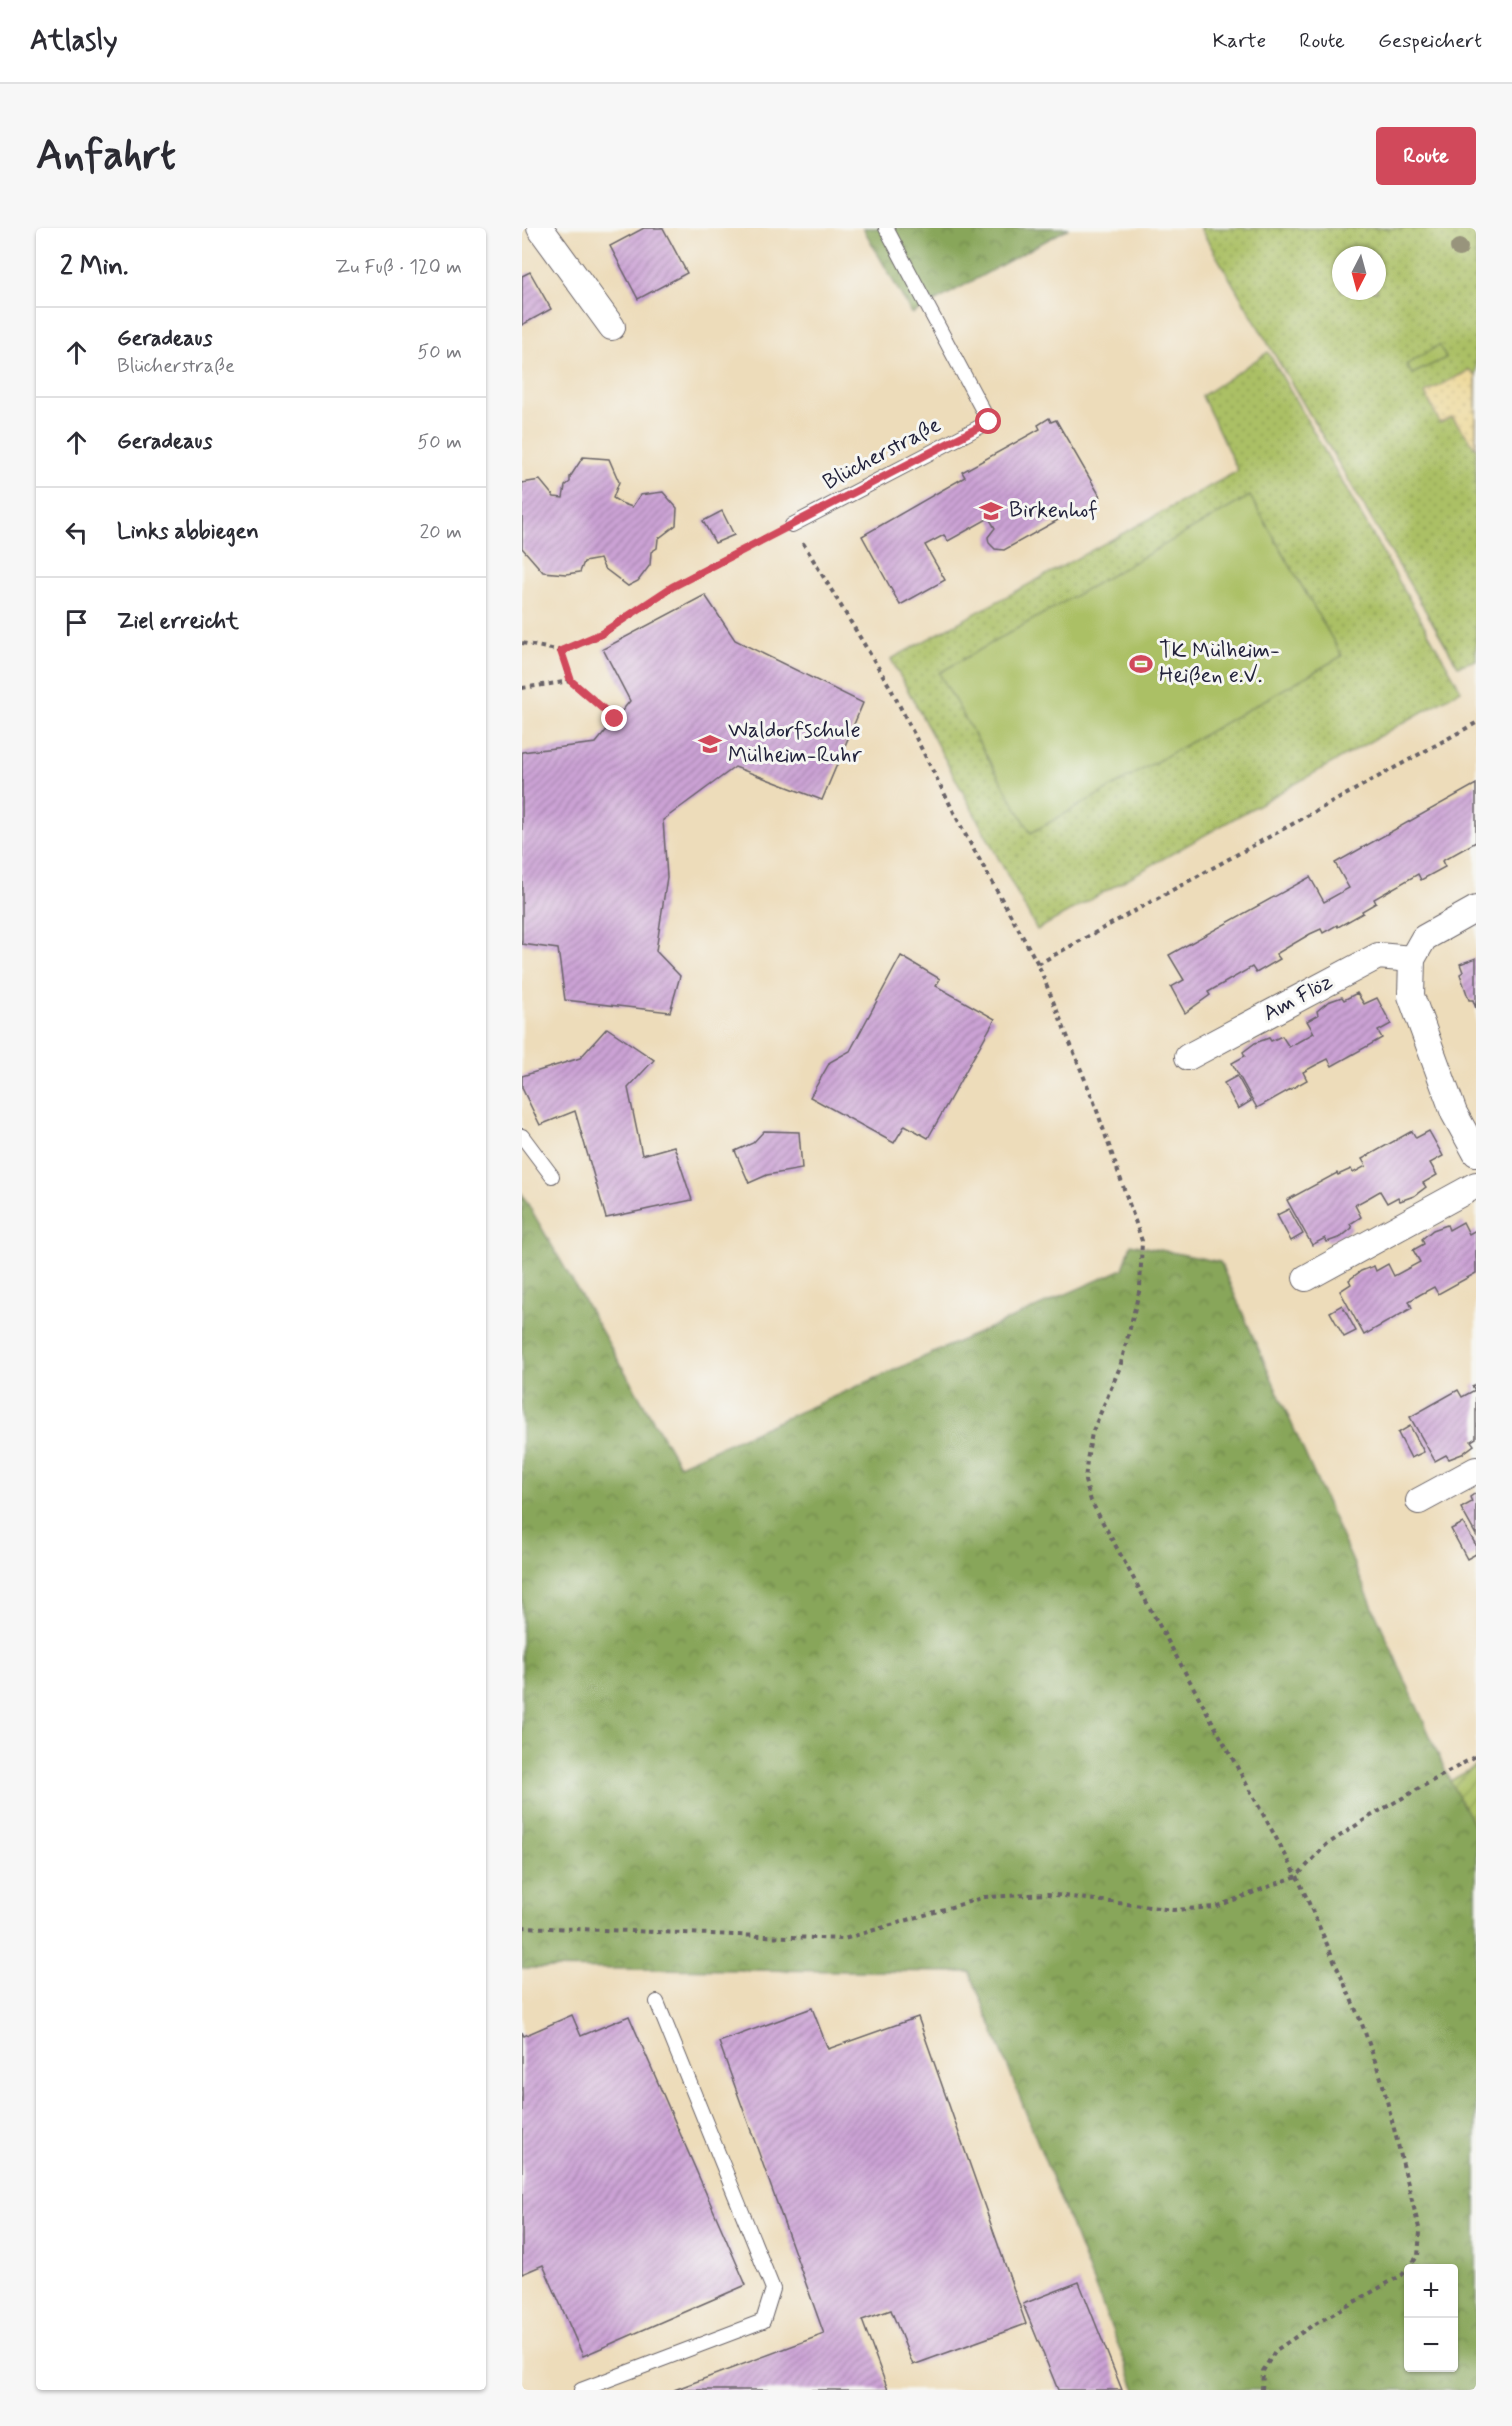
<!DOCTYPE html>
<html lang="de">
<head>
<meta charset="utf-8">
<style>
	:root { --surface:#fff; --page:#f7f7f7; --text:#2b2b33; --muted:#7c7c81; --line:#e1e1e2; --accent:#d1495b }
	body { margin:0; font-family:Mynerve,sans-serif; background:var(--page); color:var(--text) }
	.controls { position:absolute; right:18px; bottom:18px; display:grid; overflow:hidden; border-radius:6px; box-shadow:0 2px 4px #0004 }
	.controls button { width:54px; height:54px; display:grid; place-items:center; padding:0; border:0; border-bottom:2px solid var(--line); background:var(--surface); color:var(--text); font:30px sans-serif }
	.compass { position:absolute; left:810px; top:18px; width:54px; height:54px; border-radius:50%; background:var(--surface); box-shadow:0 2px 4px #0004; rotate:186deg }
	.stop { position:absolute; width:18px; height:18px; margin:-14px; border:4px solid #d1495b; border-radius:50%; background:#fff }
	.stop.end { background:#d1495b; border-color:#fff; box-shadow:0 2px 6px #0008 }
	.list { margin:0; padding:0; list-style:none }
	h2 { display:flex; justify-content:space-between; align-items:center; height:78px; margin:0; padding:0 24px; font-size:26px }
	h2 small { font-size:20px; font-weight:400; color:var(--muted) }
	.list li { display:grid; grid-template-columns:39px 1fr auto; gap:18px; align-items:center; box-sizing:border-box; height:90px; padding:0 24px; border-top:2px solid var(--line) }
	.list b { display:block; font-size:22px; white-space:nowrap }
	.list p { margin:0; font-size:20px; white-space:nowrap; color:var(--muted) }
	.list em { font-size:20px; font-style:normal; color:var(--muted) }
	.icon { flex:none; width:33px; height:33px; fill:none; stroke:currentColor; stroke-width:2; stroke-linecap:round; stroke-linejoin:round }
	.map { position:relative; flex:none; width:954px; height:2162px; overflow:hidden; border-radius:6px }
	header { display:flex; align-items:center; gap:36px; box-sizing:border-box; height:84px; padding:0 30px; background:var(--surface); border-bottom:2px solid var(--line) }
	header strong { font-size:28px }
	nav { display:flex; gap:33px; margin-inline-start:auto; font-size:21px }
	.intro { display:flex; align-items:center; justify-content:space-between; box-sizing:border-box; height:144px; padding:0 36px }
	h1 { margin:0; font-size:42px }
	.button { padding:15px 27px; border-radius:6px; background:var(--accent); color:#fff; font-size:21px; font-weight:700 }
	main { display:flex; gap:36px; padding:0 36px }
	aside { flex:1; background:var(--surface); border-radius:6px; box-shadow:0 2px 4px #0004 }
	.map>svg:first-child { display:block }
	.grass { fill:url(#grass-dots); stroke:#667150; stroke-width:1.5; fill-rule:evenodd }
	.forest { fill:url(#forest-crowns); stroke:#55644a; stroke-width:1.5; fill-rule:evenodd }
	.sand { fill:url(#sand-dots); stroke:#887e6c; stroke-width:1.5 }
	.garden { fill:url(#garden-furrows); stroke:#667150; stroke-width:1.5 }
	.pitch { fill:#abc065; stroke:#667150; stroke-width:1.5 }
	.building { fill:url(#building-hatch) }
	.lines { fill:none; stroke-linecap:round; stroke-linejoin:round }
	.service-casing { stroke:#696367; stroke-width:16 }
	.minor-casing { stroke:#696367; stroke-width:28 }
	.path { stroke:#696367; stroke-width:4; stroke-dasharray:4.5 4.5; stroke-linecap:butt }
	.service { stroke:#fff; stroke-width:14 }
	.minor { stroke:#fff; stroke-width:26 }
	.tree { fill:#98947c }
	.route { stroke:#d1495b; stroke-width:8 }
	.labels { text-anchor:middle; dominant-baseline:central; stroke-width:6; stroke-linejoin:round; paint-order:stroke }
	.street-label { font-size:22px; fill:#22223b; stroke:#f6f6f2 }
	.poi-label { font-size:22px; fill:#22223b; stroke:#f6f6f2; text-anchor:start }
</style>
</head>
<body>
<header>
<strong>Atlasly</strong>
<nav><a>Karte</a><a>Route</a><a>Gespeichert</a></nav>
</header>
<div class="intro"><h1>Anfahrt</h1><a class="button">Route</a></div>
<main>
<aside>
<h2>2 Min.<small>Zu Fuß · 120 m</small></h2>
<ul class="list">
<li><svg class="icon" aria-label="ahead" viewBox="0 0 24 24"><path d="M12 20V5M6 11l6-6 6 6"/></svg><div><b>Geradeaus</b><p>Blücherstraße</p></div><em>50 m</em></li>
<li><svg class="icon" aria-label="ahead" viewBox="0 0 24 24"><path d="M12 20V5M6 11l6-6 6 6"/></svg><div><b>Geradeaus</b></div><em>50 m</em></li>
<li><svg class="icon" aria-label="left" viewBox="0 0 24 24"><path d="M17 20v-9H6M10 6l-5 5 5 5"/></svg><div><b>Links abbiegen</b></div><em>20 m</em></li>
<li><svg class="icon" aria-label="arrive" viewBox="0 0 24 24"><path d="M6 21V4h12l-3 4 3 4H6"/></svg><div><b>Ziel erreicht</b></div></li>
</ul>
</aside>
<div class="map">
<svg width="954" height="2162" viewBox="0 0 954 2162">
	<defs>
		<pattern id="grass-dots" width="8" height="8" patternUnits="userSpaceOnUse" patternTransform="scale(1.5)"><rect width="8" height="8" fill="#abc065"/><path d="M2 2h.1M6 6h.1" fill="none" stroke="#8b9c54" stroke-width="1.8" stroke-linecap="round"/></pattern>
		<pattern id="forest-crowns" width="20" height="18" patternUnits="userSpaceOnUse" patternTransform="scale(1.5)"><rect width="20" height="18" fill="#88a65a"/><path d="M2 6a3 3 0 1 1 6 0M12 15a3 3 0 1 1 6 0" fill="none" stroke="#6f874c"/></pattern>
		<pattern id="sand-dots" width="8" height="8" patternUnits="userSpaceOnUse" patternTransform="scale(1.5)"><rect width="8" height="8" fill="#eeda9e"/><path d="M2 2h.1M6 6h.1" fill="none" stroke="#ccbb89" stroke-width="1.8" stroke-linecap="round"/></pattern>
		<pattern id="garden-furrows" width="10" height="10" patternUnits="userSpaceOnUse" patternTransform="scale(1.5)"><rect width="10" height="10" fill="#abc065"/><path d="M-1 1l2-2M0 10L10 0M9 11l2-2" fill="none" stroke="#8b9c54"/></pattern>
		<pattern id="building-hatch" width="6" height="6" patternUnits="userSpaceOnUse" patternTransform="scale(1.5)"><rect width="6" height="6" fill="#cca3d5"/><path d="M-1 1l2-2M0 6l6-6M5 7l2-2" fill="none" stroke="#a584ae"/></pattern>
	</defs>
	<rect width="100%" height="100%" fill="#f6f6f2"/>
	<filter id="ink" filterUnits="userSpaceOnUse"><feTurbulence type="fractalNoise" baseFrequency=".0167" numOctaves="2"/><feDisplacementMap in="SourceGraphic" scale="12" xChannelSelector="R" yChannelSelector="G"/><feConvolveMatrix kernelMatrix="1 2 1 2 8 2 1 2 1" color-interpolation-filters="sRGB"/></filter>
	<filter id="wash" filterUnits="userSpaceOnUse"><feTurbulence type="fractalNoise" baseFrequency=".008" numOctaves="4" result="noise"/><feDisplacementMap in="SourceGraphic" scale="24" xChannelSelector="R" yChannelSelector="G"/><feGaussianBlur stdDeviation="1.35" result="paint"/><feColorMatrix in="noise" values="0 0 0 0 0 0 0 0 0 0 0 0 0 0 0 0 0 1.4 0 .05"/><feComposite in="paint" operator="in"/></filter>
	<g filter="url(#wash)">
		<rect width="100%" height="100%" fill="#eddcba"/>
		<g class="grass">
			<path d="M678,0h276v432l-18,6zM819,27h36v36h-36z"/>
			<polygon points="746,124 939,462 515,702 369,431 716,243 680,168"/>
		</g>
		<g class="forest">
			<polygon points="341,0 547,0 390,86"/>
			<path d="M0,966l157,271 444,-196 8,-25 89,18 230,519 26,48v561h-340l-166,-418 -448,-4zM886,2040h46v100h-46z"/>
		</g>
		<polygon class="sand" points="948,142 954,148 954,220 930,189 918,195 903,165"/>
		<polygon class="garden" points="954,1538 954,1601 928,1553"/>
		<g class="pitch">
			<polygon points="917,117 924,130 890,146 884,137"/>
			<polygon points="728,268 820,428 509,605 417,445"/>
		</g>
		<g id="blocks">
			<g class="building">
				<polygon points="122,0 141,0 165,45 116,71 88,18"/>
				<polygon points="8,44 29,81 0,97 0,48"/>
				<polygon points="527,190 529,194 534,192 578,268 576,269 577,272 574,277 564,284 556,284 554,282 482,322 473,321 467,315 466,309 473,300 467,290 426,313 422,307 403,317 423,352 378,377 340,308 443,249 440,244 518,201 516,197"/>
				<polygon points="61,229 87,231 97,254 91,270 99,275 110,279 118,267 141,264 155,280 154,297 136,311 135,320 129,324 128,337 116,353 106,358 82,340 78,331 62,334 58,344 44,346 21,344 0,320 0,255 18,252 32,269 41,270 43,258 48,254 48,249"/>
				<polygon points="200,283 212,307 193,315 181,293"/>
				<polygon points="183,367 213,412 341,475 300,572 213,539 141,592 145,649 134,723 158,748 148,784 43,772 36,721 0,716 0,524 74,515 108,473 81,421"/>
				<polygon points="954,556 954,614 920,633 923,639 899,652 896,646 852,671 854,675 840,683 841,685 816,699 815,697 801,705 799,701 788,706 754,726 758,731 734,745 730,739 686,764 688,767 663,785 649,759 662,752 647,727 788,649 802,674 827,660 813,635"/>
				<polygon points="379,728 418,751 414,758 473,791 406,910 383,897 372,915 288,869 308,834 328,823"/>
				<polygon points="954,730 954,781 951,772 947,772 938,746 941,744 938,736"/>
				<polygon points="835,765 842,776 855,770 869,796 856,803 860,810 810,838 806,831 794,837 781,844 785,852 735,880 710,835 723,828 721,824 733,815 747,810 749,813 760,808 767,819 792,805 785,793 796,787 795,783 806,774 820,769 822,772"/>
				<polygon points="85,800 132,832 106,860 120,927 152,918 170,972 84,990 53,883 18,897 0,860 0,848 58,830"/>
				<polygon points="715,848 729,873 716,881 702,855"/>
				<polygon points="242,903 277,904 280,941 245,947 227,955 213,923 231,915"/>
				<polygon points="890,903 894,910 907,903 921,928 908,935 915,947 901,955 904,959 892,968 878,973 876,969 865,975 858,963 846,970 833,977 839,989 828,996 830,1000 819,1009 805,1014 803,1010 790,1017 765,972 815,945 816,947 829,941 831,945 844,938 840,931"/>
				<polygon points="767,981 781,1006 769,1013 755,987"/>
				<polygon points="941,994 947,1006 954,1002 954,1045 916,1066 912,1059 899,1066 887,1073 890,1080 842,1107 818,1063 829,1056 827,1052 839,1043 852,1038 854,1043 866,1036 872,1048 898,1034 891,1022 902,1016 900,1011 911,1002 925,997 927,1002"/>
				<polygon points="820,1077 834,1103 822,1109 808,1084"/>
				<polygon points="954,1156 954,1210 949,1213 952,1217 940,1226 927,1231 924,1227 913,1233 888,1189 936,1162 940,1169 953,1162 950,1158"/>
				<polygon points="888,1198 902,1224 889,1230 876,1205"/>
				<polygon points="954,1265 954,1307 939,1280 950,1274 948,1269"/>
				<polygon points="941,1295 954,1317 954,1326 945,1331 929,1301"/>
				<polygon points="290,1780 306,1821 396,1789 504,2096 391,2137 369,2082 340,2092 366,2162 152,2162 302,2106 197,1814"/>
				<polygon points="50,1787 59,1808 107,1788 224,2057 61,2128 21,2037 0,2046 0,1804 2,1808"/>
				<polygon points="557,2054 600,2162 536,2162 501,2076"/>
			</g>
		</g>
	</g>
	<g filter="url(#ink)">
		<use href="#blocks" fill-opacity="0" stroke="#696367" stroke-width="1.5"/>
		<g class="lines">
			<g class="service-casing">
				<g id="service">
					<polyline points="270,297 467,194 364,0"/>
					<polyline points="0,908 30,948"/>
					<polyline points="59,2162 241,2093 251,2061 135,1774"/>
				</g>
			</g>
			<g class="minor-casing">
				<g id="minor">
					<polyline points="18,0 90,99"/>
					<polyline points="954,681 902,710 890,731 889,768 932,885 954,925"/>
					<polyline points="666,829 856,728 890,731"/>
					<polyline points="784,1050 954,957"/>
					<polyline points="897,1273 954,1242"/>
				</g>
			</g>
			<g class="path">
				<polyline points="281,315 368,459 443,606 516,736 572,874 620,1013 618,1060 608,1100 598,1139 570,1205 565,1232 563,1253 569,1273 775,1648 840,1796 860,1853 898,2004 896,2028 880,2047 788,2099 753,2123 741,2143 740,2162"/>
				<polyline points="0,415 39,423 79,407 150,359 250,307"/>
				<polyline points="39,423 49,453"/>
				<polyline points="0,460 49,453 93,491"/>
				<polyline points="516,736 954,495"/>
				<polyline points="0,1699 322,1711 463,1669 526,1666 651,1682 693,1679 775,1648 804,1617 847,1589 954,1528"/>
			</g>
			<use href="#service" class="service"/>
			<use href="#minor" class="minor"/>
		</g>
		<circle class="tree" cx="937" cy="20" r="9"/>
	</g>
	<g class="lines" filter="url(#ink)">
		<polyline class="route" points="93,491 49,453 39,423 79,406 150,359 467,194"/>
	</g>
	<defs>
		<g id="school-bare" transform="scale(1.8)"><path d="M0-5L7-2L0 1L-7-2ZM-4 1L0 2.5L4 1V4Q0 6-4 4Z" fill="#d1495b" stroke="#f6f6f2" stroke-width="2.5" paint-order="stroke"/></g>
		<g id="stadium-bare" transform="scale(1.8)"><path d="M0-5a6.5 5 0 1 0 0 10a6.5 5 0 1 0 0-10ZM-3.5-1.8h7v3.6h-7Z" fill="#d1495b" stroke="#f6f6f2" stroke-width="2.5" paint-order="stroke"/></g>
	</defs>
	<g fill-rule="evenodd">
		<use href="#school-bare" x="469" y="283"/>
		<use href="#stadium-bare" x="619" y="436"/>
		<use href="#school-bare" x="188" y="516"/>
	</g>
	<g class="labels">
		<g class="street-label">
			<text transform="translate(360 226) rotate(-28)">Blücherstraße</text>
			<text transform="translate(776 770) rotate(-28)">Am Flöz</text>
		</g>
		<g class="poi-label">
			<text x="487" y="283">Birkenhof</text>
			<text x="637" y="423">TK Mülheim-<tspan x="637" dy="25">Heißen e.V.</tspan></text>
			<text x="206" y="503">Waldorfschule<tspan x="206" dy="25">Mülheim-Ruhr</tspan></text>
		</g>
	</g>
</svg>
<div class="controls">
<button>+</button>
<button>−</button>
</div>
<svg class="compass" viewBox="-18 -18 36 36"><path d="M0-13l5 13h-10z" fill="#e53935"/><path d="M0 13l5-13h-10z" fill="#7c7c81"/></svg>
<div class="stop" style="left:467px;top:194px"></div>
<div class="stop end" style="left:93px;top:491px"></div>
</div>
</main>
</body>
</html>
